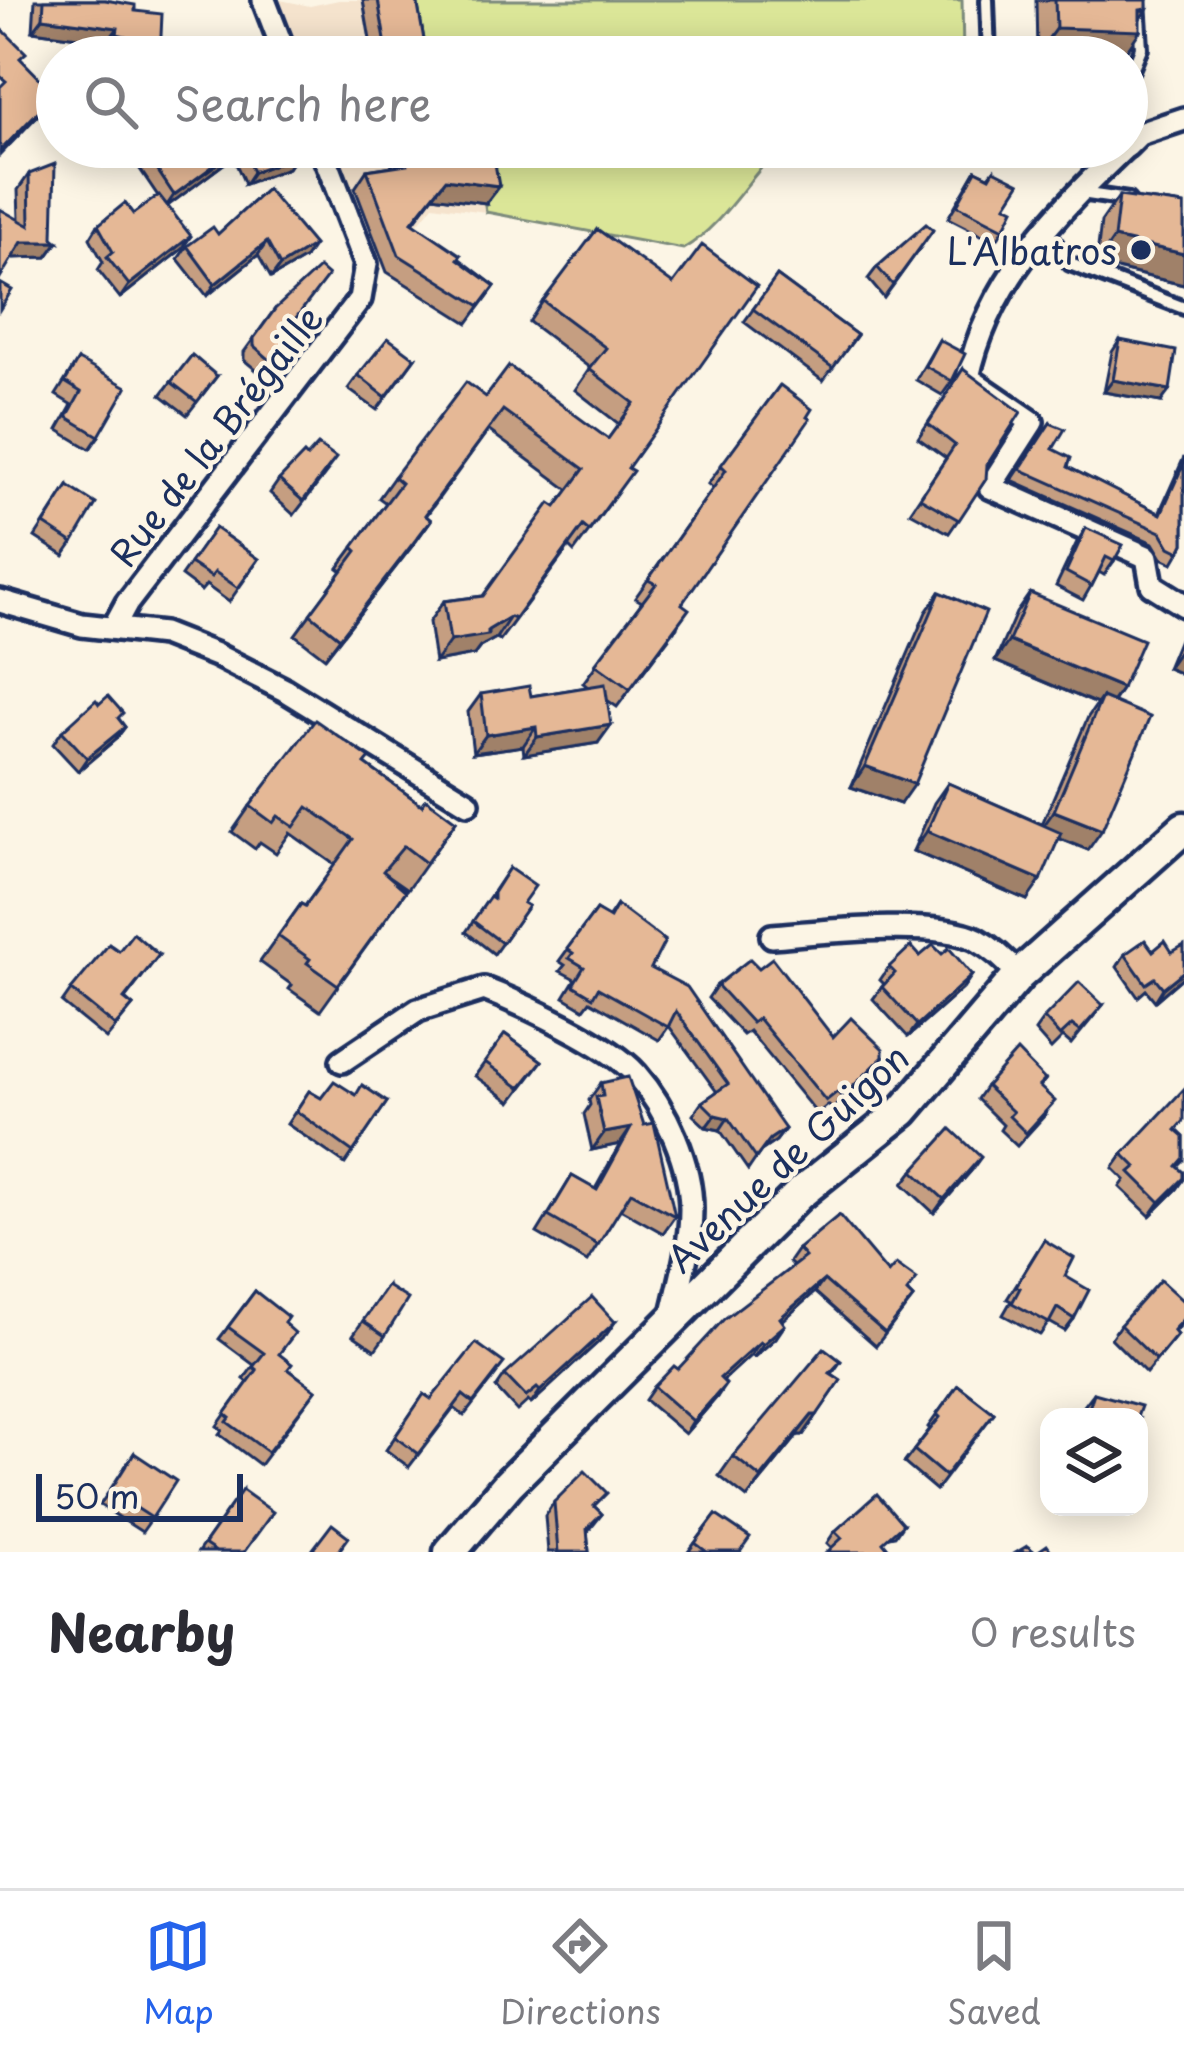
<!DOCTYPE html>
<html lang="en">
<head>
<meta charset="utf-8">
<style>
	:root { --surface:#fff; --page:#f2f2f3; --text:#2b2b33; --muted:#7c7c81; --line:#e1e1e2; --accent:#2563eb }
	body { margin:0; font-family:"Playpen Sans",sans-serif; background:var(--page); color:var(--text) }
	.controls { position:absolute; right:36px; bottom:36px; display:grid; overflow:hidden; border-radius:24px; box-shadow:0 6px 30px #0003 }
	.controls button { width:108px; height:108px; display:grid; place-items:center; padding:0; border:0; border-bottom:3px solid var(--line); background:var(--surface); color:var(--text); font:60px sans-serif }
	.scale { position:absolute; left:36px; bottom:30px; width:207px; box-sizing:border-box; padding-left:12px; border:6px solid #1b2f5e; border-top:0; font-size:33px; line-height:42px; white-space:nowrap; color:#1b2f5e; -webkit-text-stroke:9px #fcf5e5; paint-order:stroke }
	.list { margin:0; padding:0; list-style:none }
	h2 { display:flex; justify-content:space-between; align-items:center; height:156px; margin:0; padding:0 48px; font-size:51px }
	h2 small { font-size:39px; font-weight:400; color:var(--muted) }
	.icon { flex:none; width:66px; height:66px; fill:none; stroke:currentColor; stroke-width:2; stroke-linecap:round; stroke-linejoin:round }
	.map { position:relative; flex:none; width:1184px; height:1552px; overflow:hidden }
	.search { position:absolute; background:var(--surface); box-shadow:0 6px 30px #0003; left:36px; right:36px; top:36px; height:132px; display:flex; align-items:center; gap:30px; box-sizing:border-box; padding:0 42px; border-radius:66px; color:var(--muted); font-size:45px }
	.sheet { height:336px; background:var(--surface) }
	nav { display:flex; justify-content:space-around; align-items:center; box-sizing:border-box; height:168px; border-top:3px solid var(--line); background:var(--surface); font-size:33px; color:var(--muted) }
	nav a { display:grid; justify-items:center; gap:6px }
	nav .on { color:var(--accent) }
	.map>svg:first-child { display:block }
	.built { fill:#f5e3cd }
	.green { fill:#dbe698; stroke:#7b8a7b; stroke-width:3 }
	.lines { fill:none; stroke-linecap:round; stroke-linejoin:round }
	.lane-casing { stroke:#1b2f5e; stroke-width:20 }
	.street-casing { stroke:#1b2f5e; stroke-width:30 }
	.secondary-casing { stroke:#1b2f5e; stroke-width:39 }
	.lane { stroke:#fcf5e5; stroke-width:10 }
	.street { stroke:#fcf5e5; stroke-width:21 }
	.secondary { stroke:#fcf5e5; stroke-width:30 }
	.wall { fill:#c59e81; stroke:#1b2f5e; stroke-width:3 }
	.shaded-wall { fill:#a08169; stroke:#1b2f5e; stroke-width:3 }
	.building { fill:#e5b896; stroke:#1b2f5e; stroke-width:3 }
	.poi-dot { fill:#1b2f5e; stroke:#fcf5e5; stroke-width:4.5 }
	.labels { text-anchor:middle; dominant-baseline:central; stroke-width:9; stroke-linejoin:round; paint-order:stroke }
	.poi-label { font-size:36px; fill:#1b2f5e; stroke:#fcf5e5; text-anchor:end }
	.street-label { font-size:36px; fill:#1b2f5e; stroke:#fcf5e5 }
</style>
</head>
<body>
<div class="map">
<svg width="1184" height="1552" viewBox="0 0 1184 1552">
	<rect width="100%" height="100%" fill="#fcf5e5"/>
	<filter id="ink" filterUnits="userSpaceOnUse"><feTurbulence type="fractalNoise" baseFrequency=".00833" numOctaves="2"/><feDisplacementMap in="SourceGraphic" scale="24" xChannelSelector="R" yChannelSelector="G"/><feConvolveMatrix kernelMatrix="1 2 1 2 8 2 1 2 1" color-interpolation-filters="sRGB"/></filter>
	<g filter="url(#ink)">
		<g class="built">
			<polygon points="280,0 310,6 339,0 402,0 411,57 301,57"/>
			<polygon points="333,147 440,147 479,160 486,212 433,205 379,272"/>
		</g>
		<g class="green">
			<polygon points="403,0 962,0 963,57 412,57"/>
			<path d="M440,147h340c-33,32 -57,79 -97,102l-197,-37 -7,-48z"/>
		</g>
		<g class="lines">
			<g class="lane-casing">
				<g id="lane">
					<polyline points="987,0 989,57"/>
					<polyline points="1127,82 1141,48 1138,0"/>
					<polyline points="1091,147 1103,169"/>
					<polyline points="1081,193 1128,200"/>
					<polyline points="1046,230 1070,264 1184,308"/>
				</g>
			</g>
			<g class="street-casing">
				<g id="street">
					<polyline points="264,0 286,57"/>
					<polyline points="1127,146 1139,134 1184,119"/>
					<path d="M1125,147c-69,66 -137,134 -157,231l64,44 -42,65 157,70 5,28 32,20"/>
					<polyline points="0,601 82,625 163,634 216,655 285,690 468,803"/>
					<polyline points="114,627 127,603 360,299 366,264 321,147"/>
					<path d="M772,936c47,-4 165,-17 204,3 16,9 31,22 43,36"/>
					<path d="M342,1061l76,-51 66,-21c39,15 125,55 152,85 30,34 55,90 55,135 0,36 -11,74 -19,109"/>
				</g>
			</g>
			<g class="secondary-casing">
				<polyline id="secondary" points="450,1552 509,1483 798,1195 903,1111 1019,975 1184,828"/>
			</g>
			<use href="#lane" class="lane"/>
			<use href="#street" class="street"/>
			<use href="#secondary" class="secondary"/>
		</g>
		<g class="wall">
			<polygon points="35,0 105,0 135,11 160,57 115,57 115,49 108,48 108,41 33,31"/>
			<polygon points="363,0 417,0 427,57 373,57"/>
			<polygon points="1036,0 1147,0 1122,57 1037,54"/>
			<polygon points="125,147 199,147 202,151 212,147 293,147 296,156 288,168 245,184 233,157 167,206 182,249 120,298 98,270 103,262 90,238 98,225 133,214 158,196"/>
			<polygon points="389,147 455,147 486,203 433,196 413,223 495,286 468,323 387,272 355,188 367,170 392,166"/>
			<polygon points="976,170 989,176 994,170 1004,229 995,242 948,218"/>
			<polygon points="29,174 53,238 58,242 47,257 12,258 19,219 18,190"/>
			<polygon points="267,189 305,258 271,278 258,255 207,296 178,259 187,246 218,234"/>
			<polygon points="1119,196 1184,205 1184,285 1096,264 1101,222"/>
			<polygon points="933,230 884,298 868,279 877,267"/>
			<polygon points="777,276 857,335 823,381 744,322"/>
			<polygon points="673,284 628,468 618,492 574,552 569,547 500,640 496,638 480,647 474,655 435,662 429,622 444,601 483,596 569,490 488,430 426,516 431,520 416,541 325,658 295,635 342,571 338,568 386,503 379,498 394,477 486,397 608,439 619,424 575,390 590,368 529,322 543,301"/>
			<polygon points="275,309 304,332 267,379 244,360 244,352"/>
			<polygon points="939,340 952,381 942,395 916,380"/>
			<polygon points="1120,340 1161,402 1104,392 1112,352"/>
			<polygon points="415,358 377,410 348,389 358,375"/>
			<polygon points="78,360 99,436 90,449 58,430 72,405 56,395"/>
			<polygon points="963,369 986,479 949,533 910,512 946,458 918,438"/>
			<polygon points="217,376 187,415 161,395 171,382"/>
			<polygon points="780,385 682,604 677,627 617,707 607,700 598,743 524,755 523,746 473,753 468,712 481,694 531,696 588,687 583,683 642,602 635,598 713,488 708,484"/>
			<polygon points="1050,423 1053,449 1068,467 1159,513 1184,457 1184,544 1173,563 1162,558 1153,543 1012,480"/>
			<polygon points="327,472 294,515 270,493 279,480"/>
			<polygon points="68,486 73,543 64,556 35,537"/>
			<polygon points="215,528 259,559 229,602 206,585 201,591 181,576"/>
			<polygon points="1086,528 1114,561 1104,575 1099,572 1083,600 1056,586 1077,542"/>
			<polygon points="940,592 900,804 851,787 926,612"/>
			<polygon points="1030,593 1122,688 1113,702 1088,850 1059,838 1027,900 913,851 934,803 948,783 1042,824 1088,717 1097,704 995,661 1016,613"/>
			<polygon points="1184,627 1184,675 1167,668"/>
			<polygon points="119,719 125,727 116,739 78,771 53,744 62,731"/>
			<polygon points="365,764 422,805 456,821 408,889 385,873 406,891 320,1011 289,989 292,985 260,962 301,904 305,906 335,865 290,833 276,853 260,842 255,849 232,832 250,806"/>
			<polygon points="509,868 523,903 528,906 494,954 466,932"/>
			<polygon points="617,905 651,968 785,1129 776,1141 761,1151 748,1170 720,1130 706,1127 693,1115 702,1102 717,1092 669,1026 659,1040 590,1001 584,1009 564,997 575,979 560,971 565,965 559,961 596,910 608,918"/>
			<polygon points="119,951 159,955 125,999 133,1006 106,1039 62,1003 71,990"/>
			<polygon points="942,954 972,975 963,988 908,1037 873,999 884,984 880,980 889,967 920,956"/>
			<polygon points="1125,954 1184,976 1155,1001 1146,990 1138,997 1117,967"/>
			<polygon points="759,968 833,1037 883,1057 874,1070 833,1110 828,1105 817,1114 749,1031 743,1035 708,998 717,985"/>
			<polygon points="1103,1005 1071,1044 1063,1037 1051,1049 1035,1031 1044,1018"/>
			<polygon points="505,1034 542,1061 511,1102 475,1076"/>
			<polygon points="1045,1080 1040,1087 1046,1114 1017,1146 1000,1130 1003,1125 977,1099 986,1086"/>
			<polygon points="601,1083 675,1216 663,1233 620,1209 587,1262 537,1233 572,1176 595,1189 620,1144 592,1150 584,1114 590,1105 589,1100"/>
			<polygon points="309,1091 321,1098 387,1102 345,1164 287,1124"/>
			<polygon points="1178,1131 1184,1137 1184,1161 1178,1167 1184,1179 1177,1189 1150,1216 1120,1187 1125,1180 1113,1168 1123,1154"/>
			<polygon points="913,1171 971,1171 934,1213 903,1184"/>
			<polygon points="1044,1240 1065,1276 1074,1319 1065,1331 1049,1322 1040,1335 1003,1315 1011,1301 1007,1299"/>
			<polygon points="798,1249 888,1273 913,1298 876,1346 815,1292 782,1321 776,1338 754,1357 751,1355 723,1381 717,1397 685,1434 645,1400 654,1387 678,1369 793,1266 789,1262"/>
			<polygon points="387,1286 385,1336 375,1350 353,1335"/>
			<polygon points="255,1291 284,1323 279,1354 288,1369 316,1390 260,1465 219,1434 222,1430 217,1426 248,1382 244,1379 254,1365 219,1339"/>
			<polygon points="1184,1302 1184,1321 1174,1332 1177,1335 1146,1373 1111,1338 1120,1325"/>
			<polygon points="615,1322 606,1335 531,1404 528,1401 517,1411 496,1388 505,1375"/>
			<polygon points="841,1361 832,1374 841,1380 803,1435 798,1435 747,1498 719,1476 733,1456"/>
			<polygon points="495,1376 464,1416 454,1408 409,1467 386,1450 424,1394 431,1399"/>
			<polygon points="958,1385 994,1413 936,1490 904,1463 930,1429 928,1427"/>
			<polygon points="1094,1393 1137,1417 1081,1417 1084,1406"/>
			<polygon points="134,1453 152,1518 142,1532 100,1505"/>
			<polygon points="242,1490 244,1552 198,1552"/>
			<polygon points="554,1502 596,1508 602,1514 587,1533 589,1552 548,1552 545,1516"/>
			<polygon points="716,1515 740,1552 688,1552"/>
			<polygon points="903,1524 895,1536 832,1548 827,1543 835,1531"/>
		</g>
		<g class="shaded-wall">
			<polygon points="1147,9 1132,30 1140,31 1122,57 1037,54 1056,28"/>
			<polygon points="43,18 118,28 108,41 33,31"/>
			<polygon points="117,34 125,36 115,49 108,48"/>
			<polygon points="55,94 43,110 0,155 0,151"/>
			<polygon points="240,147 233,157 165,208 174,195"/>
			<polygon points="296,156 288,168 245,184 253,172"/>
			<polygon points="446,179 499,186 486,203 433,196 399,240"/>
			<polygon points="191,236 182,249 120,298 129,285"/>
			<polygon points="1114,238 1184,254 1184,285 1096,264"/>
			<polygon points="22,242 58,242 47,257 11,258"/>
			<polygon points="267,242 258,255 207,296 215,284"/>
			<polygon points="314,245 305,258 271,278 280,266"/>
			<polygon points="1113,380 1170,390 1161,402 1104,392"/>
			<polygon points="431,520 416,541 325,658 340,638"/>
			<polygon points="510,617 496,638 480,647 474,655 435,662 450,641 488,630"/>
			<polygon points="1009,641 1122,688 1108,708 1102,697 1097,704 995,661"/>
			<polygon points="1181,648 1184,650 1184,675 1167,668"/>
			<polygon points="611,725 598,743 524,755 537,737"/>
			<polygon points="125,727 116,739 78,771 87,758"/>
			<polygon points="536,727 523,746 473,753 486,735"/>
			<polygon points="865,766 914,784 900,804 851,787"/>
			<polygon points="1054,811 1102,830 1088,850 1040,831"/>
			<polygon points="927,831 1041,880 1027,900 913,851"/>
			<polygon points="1184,971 1184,976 1155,1001 1163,988"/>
			<polygon points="972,975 963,988 908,1037 917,1025"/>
			<polygon points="883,1057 874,1070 833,1110 842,1097"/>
			<polygon points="715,1115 728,1118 720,1130 706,1127"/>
			<polygon points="631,1128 620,1144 592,1150 604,1133"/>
			<polygon points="785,1129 776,1141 761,1151 770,1139"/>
			<polygon points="981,1157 971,1171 934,1213 944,1199"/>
			<polygon points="1184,1179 1177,1189 1150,1216 1160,1202"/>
			<polygon points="824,1280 815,1292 771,1331 780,1318"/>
			<polygon points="615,1322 606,1335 531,1404 540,1391"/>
			<polygon points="785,1325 776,1338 754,1357 763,1344"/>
			<polygon points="760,1342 751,1355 711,1391 720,1378"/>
			<polygon points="726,1384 717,1397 685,1434 693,1421"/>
			<polygon points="812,1415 817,1415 803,1435 798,1435 747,1498"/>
		</g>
		<g class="building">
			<polygon points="44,0 105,0 135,5 135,11 162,14 160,57 123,57 125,36 117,34 118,28 43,18"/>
			<polygon points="378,0 417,0 427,57 388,57"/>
			<polygon points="1055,0 1147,0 1147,9 1140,10 1140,31 1056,28"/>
			<polygon points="0,27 26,53 20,58 55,94 0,151 0,87 6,81 0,76"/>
			<polygon points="142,147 199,147 202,151 212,147 239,147 174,195"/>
			<polygon points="243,147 293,147 296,156 253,172"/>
			<polygon points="404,147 455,147 455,149 492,147 499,186 446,179 412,222 461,255 458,259 495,286 480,306 399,255 367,170 407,164"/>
			<polygon points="55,164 53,238 58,242 22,242 0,278 0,209 30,226 29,174"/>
			<polygon points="976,170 990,177 994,170 1020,183 1006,205 1014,209 1004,229 957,205"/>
			<polygon points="267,189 314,245 280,266 267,242 215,284 187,246 213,227 218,234"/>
			<polygon points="159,195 191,236 129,285 107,257 113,252 98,225 125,203 133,214"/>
			<polygon points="1119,196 1184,205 1184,254 1114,238"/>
			<polygon points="926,224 933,230 893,285 877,267"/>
			<polygon points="597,229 673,284 702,245 757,286 628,468 633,471 589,531 583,526 515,619 510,617 488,630 488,635 450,641 444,601 483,596 550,503 556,507 584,469 503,410 425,515 431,520 340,638 310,614 357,551 353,547 401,483 394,477 466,382 486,397 509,366 608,439 634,403 589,369 606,348 543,301"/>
			<polygon points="319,268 328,276 292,323 304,332 277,366 254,346 254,338 275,309"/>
			<polygon points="777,276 857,335 833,368 753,309"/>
			<polygon points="0,283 12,290 0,309"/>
			<polygon points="388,338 415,358 386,397 358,375"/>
			<polygon points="939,340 965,354 952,381 925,366"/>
			<polygon points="1120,340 1176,351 1170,390 1113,380"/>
			<polygon points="192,355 217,376 197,402 171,382"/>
			<polygon points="78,360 127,387 99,436 67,417 81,392 65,382"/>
			<polygon points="963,369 1021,412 987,465 986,479 959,520 920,498 955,445 928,424"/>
			<polygon points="780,385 812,409 807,417 810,419 682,604 689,609 630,689 595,664 656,584 648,580 726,470 721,465"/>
			<polygon points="1050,423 1065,429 1053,449 1071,458 1068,467 1161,514 1184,463 1184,544 1180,552 1170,547 1161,532 1020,469"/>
			<polygon points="318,445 336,458 303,501 279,480 304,454 307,457"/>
			<polygon points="68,486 96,504 73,543 44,524"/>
			<polygon points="215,528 259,559 238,588 215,572 211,577 190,563"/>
			<polygon points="1086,528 1123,545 1114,561 1106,557 1092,586 1066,572"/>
			<polygon points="940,592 986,612 914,784 865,766"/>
			<polygon points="1030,593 1143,640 1122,688 1009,641"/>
			<polygon points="605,684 611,725 537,737 536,727 486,735 481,694 529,686 531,696"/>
			<polygon points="108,696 123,713 118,718 125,727 87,758 62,731 96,700 99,704"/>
			<polygon points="1102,697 1150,717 1102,830 1054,811"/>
			<polygon points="315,720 370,758 365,764 422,805 426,799 456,821 426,863 404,846 383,871 406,891 338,985 307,963 310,959 278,936 301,904 305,906 353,839 308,807 294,827 278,816 273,823 250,806"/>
			<polygon points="948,783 1061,833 1041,880 927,831"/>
			<polygon points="509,868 535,886 523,903 528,906 502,943 473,921 490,897 493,899 493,893"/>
			<polygon points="617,905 665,941 651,968 687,987 785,1129 770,1139 756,1158 728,1118 715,1115 702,1102 728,1084 676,1011 668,1027 598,988 593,997 573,985 584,967 569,958 573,953 567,949 596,910 610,918"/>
			<polygon points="133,933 159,955 124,999 133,1006 115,1026 71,990 109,944 119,951"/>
			<polygon points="1145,940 1153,951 1165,941 1172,952 1184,945 1184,971 1163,988 1155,978 1146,984 1125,954"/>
			<polygon points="933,945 942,954 949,948 972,975 917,1025 882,987 895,973 889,967 911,946 920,956"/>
			<polygon points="772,958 833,1037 851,1018 883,1049 883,1057 842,1097 837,1092 826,1101 758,1018 752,1023 717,985 750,959 759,968"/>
			<polygon points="1079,982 1103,1005 1080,1031 1072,1025 1060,1036 1044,1018"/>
			<polygon points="505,1034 542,1061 520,1088 485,1062"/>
			<polygon points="1017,1051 1045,1080 1039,1086 1055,1101 1026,1133 1009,1116 1013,1112 986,1086"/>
			<polygon points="628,1077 644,1125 654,1123 675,1216 631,1192 598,1245 548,1216 572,1176 597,1190 631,1128 604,1133 596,1097 603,1096 601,1083"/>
			<polygon points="334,1081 356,1095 362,1085 387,1102 353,1152 296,1111 309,1091 321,1098"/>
			<polygon points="1184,1089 1184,1121 1176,1130 1184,1137 1184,1158 1177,1166 1184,1172 1184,1178 1160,1202 1130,1172 1136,1167 1123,1154"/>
			<polygon points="951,1129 981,1157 944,1199 913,1171"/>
			<polygon points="839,1215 888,1273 896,1264 917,1279 907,1292 913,1298 885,1333 824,1280 780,1318 785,1325 763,1344 760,1342 720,1378 726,1384 693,1421 654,1387 674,1366 678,1369 724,1319 805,1257 798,1249"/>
			<polygon points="1044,1240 1074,1258 1065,1276 1089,1290 1074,1319 1057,1308 1049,1323 1012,1303 1020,1288 1016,1286"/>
			<polygon points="1160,1280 1184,1302 1184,1318 1173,1330 1177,1335 1156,1360 1120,1325"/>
			<polygon points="387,1286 408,1299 385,1336 363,1321"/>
			<polygon points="255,1291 288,1317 284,1323 295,1333 279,1354 292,1364 288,1369 316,1390 268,1452 227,1422 230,1418 225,1414 257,1370 253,1367 264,1353 228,1327"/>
			<polygon points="592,1297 615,1322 540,1391 537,1388 526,1397 505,1375"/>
			<polygon points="476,1343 504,1363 473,1403 463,1395 418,1454 395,1437 424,1394 431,1399"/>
			<polygon points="824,1348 841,1361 830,1373 841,1380 817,1415 812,1415 761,1478 733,1456"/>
			<polygon points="958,1385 994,1413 945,1476 914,1450 940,1417 937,1414"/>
			<polygon points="1094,1393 1141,1406 1137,1417 1086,1417"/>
			<polygon points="134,1453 176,1481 152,1518 110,1491"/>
			<polygon points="585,1471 607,1493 594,1506 602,1514 587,1529 589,1552 558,1552 554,1502"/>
			<polygon points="242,1490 273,1512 244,1552 216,1552 204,1544"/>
			<polygon points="877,1494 903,1524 883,1542 891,1552 827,1552 842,1538 835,1531"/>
			<polygon points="716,1515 750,1538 740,1552 707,1552 695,1543"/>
			<polygon points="332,1524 349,1537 338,1552 317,1552 313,1549"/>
			<polygon points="1047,1545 1052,1552 1037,1552"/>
			<polygon points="1027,1546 1035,1552 1017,1552"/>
		</g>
	</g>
	<circle class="poi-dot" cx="1141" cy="250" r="12"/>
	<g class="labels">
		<g class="poi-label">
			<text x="1117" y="250">L'Albatros</text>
		</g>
		<g class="street-label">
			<text transform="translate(215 435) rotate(-52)">Rue de la Brégaille</text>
			<text transform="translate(787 1157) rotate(-43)">Avenue de Guigon</text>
		</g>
	</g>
</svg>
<div class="controls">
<button><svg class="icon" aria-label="layers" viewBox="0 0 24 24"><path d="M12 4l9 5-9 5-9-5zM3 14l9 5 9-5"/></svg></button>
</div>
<div class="scale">50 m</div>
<div class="search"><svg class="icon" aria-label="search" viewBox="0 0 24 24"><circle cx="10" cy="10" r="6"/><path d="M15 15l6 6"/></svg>Search here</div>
</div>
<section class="sheet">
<h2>Nearby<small>0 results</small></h2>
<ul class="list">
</ul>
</section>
<nav>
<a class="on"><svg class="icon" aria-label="map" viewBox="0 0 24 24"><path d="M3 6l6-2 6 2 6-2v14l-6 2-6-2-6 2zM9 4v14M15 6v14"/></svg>Map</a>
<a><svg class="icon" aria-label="directions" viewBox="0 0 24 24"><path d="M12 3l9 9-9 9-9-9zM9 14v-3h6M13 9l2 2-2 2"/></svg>Directions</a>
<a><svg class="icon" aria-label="saved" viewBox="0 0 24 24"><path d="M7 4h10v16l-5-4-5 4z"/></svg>Saved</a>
</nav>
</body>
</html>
